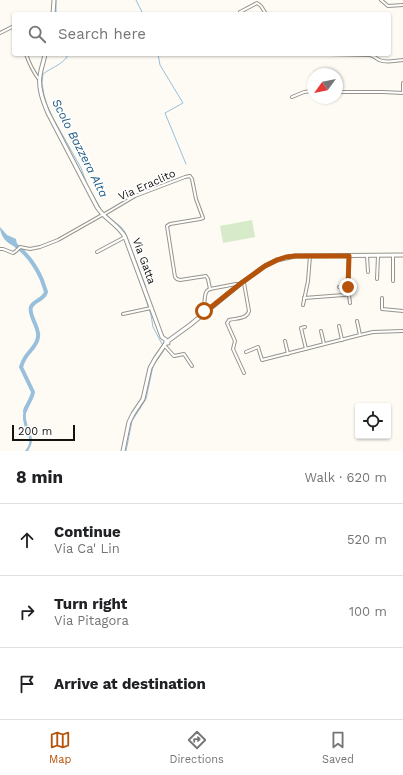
<!DOCTYPE html>
<html lang="en">
<head>
<meta charset="utf-8">
<style>
	:root { --surface:#fff; --page:#f6f6f6; --text:#202124; --muted:#757577; --line:#e0e0e0; --accent:#b45309 }
	body { margin:0; font-family:"Work Sans",sans-serif; background:var(--page); color:var(--text) }
	.controls { position:absolute; right:12px; bottom:12px; display:grid; overflow:hidden; border-radius:4px; box-shadow:0 1px 3px #0004 }
	.controls button { width:36px; height:36px; display:grid; place-items:center; padding:0; border:0; border-bottom:1px solid var(--line); background:var(--surface); color:var(--text); font:20px sans-serif }
	.compass { position:absolute; left:307px; top:68px; width:36px; height:36px; border-radius:50%; background:var(--surface); box-shadow:0 1px 3px #0004; rotate:237deg }
	.scale { position:absolute; left:12px; bottom:10px; width:63px; box-sizing:border-box; padding-left:4px; border:2px solid #141310; border-top:0; font-size:11px; line-height:14px; white-space:nowrap; color:#141310; -webkit-text-stroke:3px #fff; paint-order:stroke }
	.stop { position:absolute; width:12px; height:12px; margin:-9px; border:3px solid #b45309; border-radius:50%; background:#fff }
	.stop.end { background:#b45309; border-color:#fff; box-shadow:0 1px 4px #0008 }
	.list { margin:0; padding:0; list-style:none }
	h2 { display:flex; justify-content:space-between; align-items:center; height:52px; margin:0; padding:0 16px; font-size:17px }
	h2 small { font-size:13px; font-weight:400; color:var(--muted) }
	.list li { display:grid; grid-template-columns:26px 1fr auto; gap:12px; align-items:center; box-sizing:border-box; height:72px; padding:0 16px; border-top:1px solid var(--line) }
	.list b { display:block; font-size:15px; white-space:nowrap }
	.list p { margin:0; font-size:13px; white-space:nowrap; color:var(--muted) }
	.list em { font-size:13px; font-style:normal; color:var(--muted) }
	.icon { flex:none; width:22px; height:22px; fill:none; stroke:currentColor; stroke-width:2; stroke-linecap:round; stroke-linejoin:round }
	.map { position:relative; flex:none; width:403px; height:451px; overflow:hidden }
	.search { position:absolute; background:var(--surface); box-shadow:0 1px 3px #0004; left:12px; right:12px; top:12px; height:44px; display:flex; align-items:center; gap:10px; box-sizing:border-box; padding:0 14px; border-radius:4px; color:var(--muted); font-size:15px }
	.sheet { height:268px; background:var(--surface) }
	nav { display:flex; justify-content:space-around; align-items:center; box-sizing:border-box; height:56px; border-top:1px solid var(--line); background:var(--surface); font-size:11px; color:var(--muted) }
	nav a { display:grid; justify-items:center; gap:2px }
	nav .on { color:var(--accent) }
	.map>svg:first-child { display:block }
	.green { fill:#d7eaca }
	.water { fill:#98bfdc }
	.lines { fill:none; stroke-linecap:round; stroke-linejoin:round }
	.stream { stroke:#98bfdc; stroke-width:1 }
	.river { stroke:#98bfdc; stroke-width:4 }
	.minor-casing { stroke:#96948c; stroke-width:4 }
	.tertiary-casing { stroke:#96948c; stroke-width:5 }
	.minor { stroke:#fff; stroke-width:2 }
	.tertiary { stroke:#fff; stroke-width:3 }
	.route { stroke:#b45309; stroke-width:5 }
	.labels { text-anchor:middle; dominant-baseline:central; stroke-width:3.5; stroke-linejoin:round; paint-order:stroke }
	.street-label { font-size:11px; fill:#141310; stroke:#fff }
	.water-label { font-size:12px; font-style:italic; fill:#1e5b83; stroke:#fff }
</style>
</head>
<body>
<div class="map">
<svg width="403" height="451" viewBox="0 0 403 451">
	<rect width="100%" height="100%" fill="#fdfbf3"/>
	<polygon class="green" points="252,220 255,237 223,243 220,226"/>
	<g class="water">
		<path d="M0,227l7,8 9,4 1,5 -2,2c-9,-2 -15,-11 -15,-19z"/>
		<path d="M25,406l2,1c-1,6 -2,11 0,16 3,12 9,16 1,28h-3c9,-11 2,-15 -1,-27 -2,-6 -1,-12 1,-18z"/>
	</g>
	<g class="lines">
		<g class="stream">
			<polyline points="136,0 143,14"/>
			<polyline points="56,14 56,0"/>
			<path d="M66,54l1,3c-6,8 -16,11 -24,17l-1,9 2,12 3,10 6,13 28,50 7,19"/>
			<polyline points="158,54 160,65 183,103 165,113 186,164"/>
			<polyline points="90,190 102,211"/>
			<polyline points="106,215 121,227 125,232 146,287"/>
			<polyline points="143,291 151,315 153,327 162,344"/>
			<polyline points="126,451 132,421 146,399 153,366 164,350 164,347"/>
		</g>
		<path class="river" d="M13,243c14,10 22,21 29,37 1,4 3,8 4,12 -2,8 -12,8 -15,15 -3,8 9,21 7,30 -1,9 -9,14 -13,21 -2,3 -3,6 -4,9l12,25c-1,7 -6,12 -8,19"/>
		<g class="minor-casing">
			<g id="minor">
				<polyline points="381,0 388,6 403,5"/>
				<polyline points="240,12 257,3 261,6 266,14"/>
				<polyline points="0,33 14,26"/>
				<path d="M26,54c3,9 7,17 12,24h2"/>
				<path d="M329,54l41,1c4,1 6,3 9,5 7,3 17,1 24,0"/>
				<polyline points="403,83 403,93"/>
				<polyline points="337,92 383,92 403,93"/>
				<polyline points="292,97 304,92 313,91"/>
				<polyline points="103,215 135,196 185,177 190,176 192,179 196,199 203,218 200,219 170,224 167,226 175,277 177,279 180,280 206,276 208,279 210,289"/>
				<polyline points="0,249 3,249 13,253 16,251 20,247 30,249 40,247 58,240 102,215"/>
				<polyline points="97,252 125,237"/>
				<polyline points="349,256 348,287 350,303"/>
				<polyline points="367,256 368,272"/>
				<polyline points="377,279 378,256"/>
				<polyline points="393,281 393,255"/>
				<path d="M242,282l2,1 5,28c-2,8 -12,7 -20,9l-1,2 -1,1 8,18 -2,8 11,24"/>
				<polyline points="339,287 348,287"/>
				<polyline points="304,298 344,295 349,294"/>
				<polyline points="382,298 382,309 403,311"/>
				<polyline points="303,305 308,281 310,256"/>
				<path d="M205,312c-1,-3 -1,-18 2,-21 0,-1 2,-1 3,-2l26,-5h4"/>
				<polyline points="123,314 151,308"/>
				<polyline points="357,321 360,335"/>
				<polyline points="339,326 342,340"/>
				<polyline points="305,327 301,328 306,349"/>
				<polyline points="321,331 324,344"/>
				<polyline points="285,341 288,354"/>
				<polyline points="164,345 174,356 184,354 192,366"/>
				<polyline points="246,352 258,347 262,360 360,335 373,332 403,331"/>
			</g>
		</g>
		<g class="tertiary-casing">
			<g id="tertiary">
				<polyline points="53,14 54,0"/>
				<path d="M45,54c-1,7 -4,14 -5,22 -2,12 3,25 8,37l49,94c7,12 21,17 28,30l37,100 4,3v3h2v-2l22,-16 50,-41 25,-18 12,-6 18,-4 108,-1"/>
				<polyline points="123,451 129,422 133,414 143,399 150,368 155,359 166,343"/>
			</g>
		</g>
		<use href="#minor" class="minor"/>
		<use href="#tertiary" class="tertiary"/>
	</g>
	<g class="lines">
		<polyline class="route" points="204,311 205,312 240,284 265,266 277,260 286,257 295,256 349,256 348,287"/>
	</g>
	<g class="labels">
		<g class="street-label">
			<text transform="translate(147 185) rotate(-24)">Via Eraclito</text>
			<text transform="translate(144 261) rotate(70)">Via Gatta</text>
		</g>
		<g class="water-label">
			<text transform="translate(80 148) rotate(63)">Scolo Bazzera Alta</text>
		</g>
	</g>
</svg>
<div class="controls">
<button><svg class="icon" aria-label="locate" viewBox="0 0 24 24"><circle cx="12" cy="12" r="6"/><path d="M12 2v4M12 18v4M2 12h4M18 12h4"/></svg></button>
</div>
<svg class="compass" viewBox="-18 -18 36 36"><path d="M0-13l5 13h-10z" fill="#e53935"/><path d="M0 13l5-13h-10z" fill="#757577"/></svg>
<div class="scale">200 m</div>
<div class="stop" style="left:204px;top:311px"></div>
<div class="stop end" style="left:348px;top:287px"></div>
<div class="search"><svg class="icon" aria-label="search" viewBox="0 0 24 24"><circle cx="10" cy="10" r="6"/><path d="M15 15l6 6"/></svg>Search here</div>
</div>
<section class="sheet">
<h2>8 min<small>Walk · 620 m</small></h2>
<ul class="list">
<li><svg class="icon" aria-label="ahead" viewBox="0 0 24 24"><path d="M12 20V5M6 11l6-6 6 6"/></svg><div><b>Continue</b><p>Via Ca' Lin</p></div><em>520 m</em></li>
<li><svg class="icon" aria-label="right" viewBox="0 0 24 24"><path d="M7 20v-9h11M14 6l5 5-5 5"/></svg><div><b>Turn right</b><p>Via Pitagora</p></div><em>100 m</em></li>
<li><svg class="icon" aria-label="arrive" viewBox="0 0 24 24"><path d="M6 21V4h12l-3 4 3 4H6"/></svg><div><b>Arrive at destination</b></div></li>
</ul>
</section>
<nav>
<a class="on"><svg class="icon" aria-label="map" viewBox="0 0 24 24"><path d="M3 6l6-2 6 2 6-2v14l-6 2-6-2-6 2zM9 4v14M15 6v14"/></svg>Map</a>
<a><svg class="icon" aria-label="directions" viewBox="0 0 24 24"><path d="M12 3l9 9-9 9-9-9zM9 14v-3h6M13 9l2 2-2 2"/></svg>Directions</a>
<a><svg class="icon" aria-label="saved" viewBox="0 0 24 24"><path d="M7 4h10v16l-5-4-5 4z"/></svg>Saved</a>
</nav>
</body>
</html>
